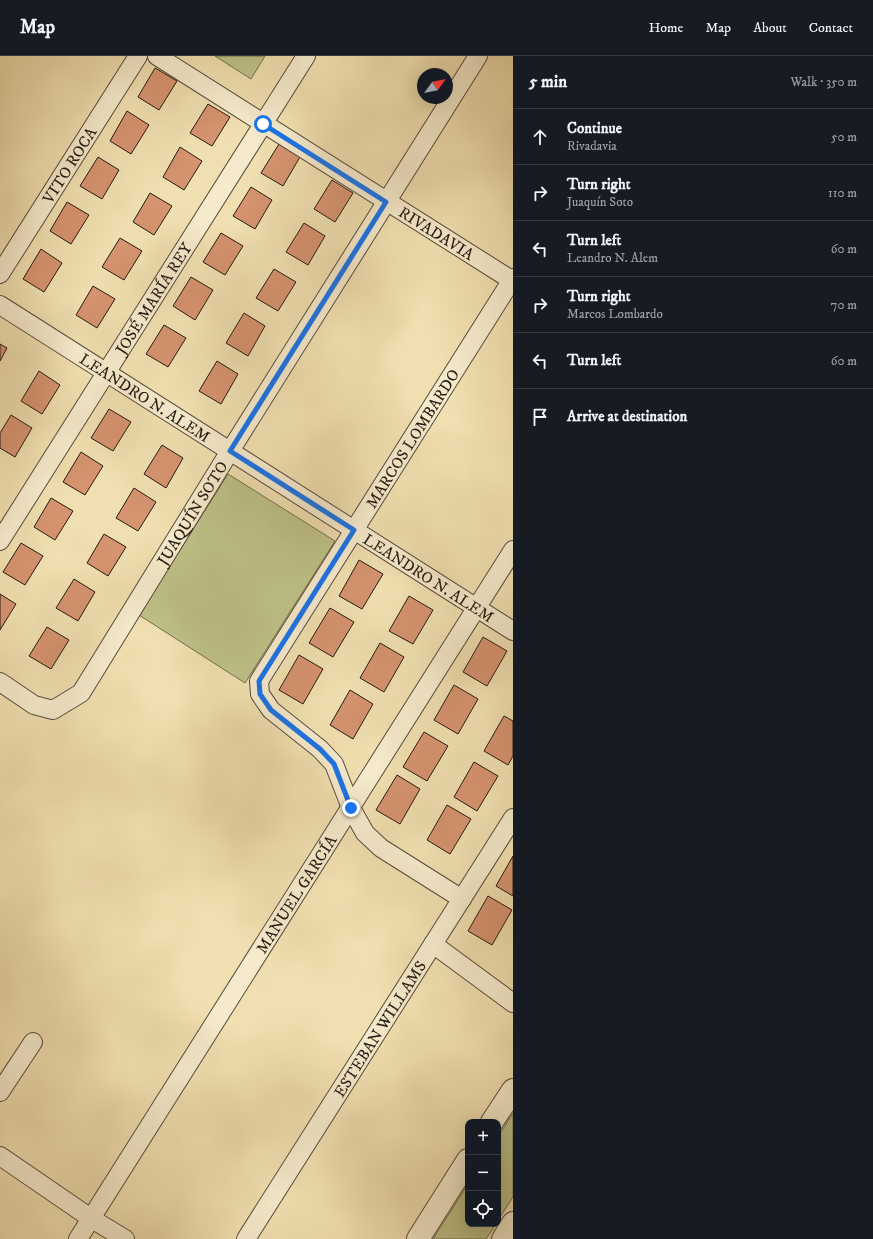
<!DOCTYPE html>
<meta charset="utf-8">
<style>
:root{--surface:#171b24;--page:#20242c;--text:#f1f3f6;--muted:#9ea1a6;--line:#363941}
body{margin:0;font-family:"IM FELL DW Pica",serif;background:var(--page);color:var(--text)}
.controls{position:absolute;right:12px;bottom:12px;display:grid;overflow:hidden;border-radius:8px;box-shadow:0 4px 16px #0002}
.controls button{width:36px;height:36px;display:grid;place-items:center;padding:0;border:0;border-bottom:1px solid var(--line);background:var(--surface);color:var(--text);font:20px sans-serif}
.compass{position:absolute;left:417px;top:12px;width:36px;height:36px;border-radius:50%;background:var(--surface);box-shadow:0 4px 16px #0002;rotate:57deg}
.stop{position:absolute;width:12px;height:12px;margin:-9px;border:3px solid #1a73e8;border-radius:50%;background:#fff}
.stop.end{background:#1a73e8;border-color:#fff;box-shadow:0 1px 4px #0008}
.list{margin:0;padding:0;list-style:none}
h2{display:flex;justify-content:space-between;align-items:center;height:52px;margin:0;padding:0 16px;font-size:17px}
h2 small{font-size:13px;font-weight:400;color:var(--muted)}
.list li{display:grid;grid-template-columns:26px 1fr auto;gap:12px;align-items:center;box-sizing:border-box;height:56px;padding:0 16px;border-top:1px solid var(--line)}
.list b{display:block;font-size:15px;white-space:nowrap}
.list p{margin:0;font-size:13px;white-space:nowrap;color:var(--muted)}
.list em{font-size:13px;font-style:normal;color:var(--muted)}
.icon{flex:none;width:22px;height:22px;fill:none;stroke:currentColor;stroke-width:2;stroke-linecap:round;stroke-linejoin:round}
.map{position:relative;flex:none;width:513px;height:1183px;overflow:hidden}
header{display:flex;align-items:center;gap:24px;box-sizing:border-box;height:56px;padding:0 20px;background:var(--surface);border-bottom:1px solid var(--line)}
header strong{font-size:19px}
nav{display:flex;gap:22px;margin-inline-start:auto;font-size:14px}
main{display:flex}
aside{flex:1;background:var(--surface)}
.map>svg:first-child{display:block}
.green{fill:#bec188;stroke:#726e4d}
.building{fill:#d5936f;stroke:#261a12}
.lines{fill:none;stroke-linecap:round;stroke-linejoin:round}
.minor-casing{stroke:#584b3a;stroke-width:20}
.tertiary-casing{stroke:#584b3a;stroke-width:24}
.minor{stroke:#f5eacc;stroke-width:18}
.tertiary{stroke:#f5eacc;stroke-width:22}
.route{stroke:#1a73e8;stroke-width:5}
.labels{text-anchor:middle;stroke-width:3.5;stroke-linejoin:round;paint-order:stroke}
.street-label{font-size:16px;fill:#261a12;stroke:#f5eacc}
</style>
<header>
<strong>Map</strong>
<nav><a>Home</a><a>Map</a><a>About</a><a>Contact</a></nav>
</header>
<main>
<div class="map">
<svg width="513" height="1183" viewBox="0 0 513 1183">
<rect width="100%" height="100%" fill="#f0dfb0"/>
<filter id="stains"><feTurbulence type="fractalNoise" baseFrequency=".005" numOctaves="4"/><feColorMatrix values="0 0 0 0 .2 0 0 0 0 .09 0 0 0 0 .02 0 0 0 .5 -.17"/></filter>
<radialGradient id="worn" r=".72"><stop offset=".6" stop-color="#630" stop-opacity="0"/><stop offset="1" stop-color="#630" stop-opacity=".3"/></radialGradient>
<g class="green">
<polygon points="215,0 265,0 251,23"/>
<polygon points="228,418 335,485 245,627 139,559"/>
<polygon points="513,1057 513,1141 498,1164 498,1081"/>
<polygon points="468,1128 468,1168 496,1168 486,1183 433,1183"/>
</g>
<g class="building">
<polygon points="155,12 177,25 159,54 138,41"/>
<polygon points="208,48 230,61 212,90 190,77"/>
<polygon points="127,55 149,69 131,98 110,85"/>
<polygon points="279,88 300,101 283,130 261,117"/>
<polygon points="180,91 202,105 184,134 163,121"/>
<polygon points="98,101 119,114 102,143 80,130"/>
<polygon points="332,124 353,137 335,166 314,153"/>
<polygon points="251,131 272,144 255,173 233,160"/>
<polygon points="150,137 172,150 154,179 133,166"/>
<polygon points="67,146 89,159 71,188 50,175"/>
<polygon points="304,167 325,180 308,209 286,196"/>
<polygon points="221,177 243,190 225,219 203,206"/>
<polygon points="120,182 142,195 124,224 102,211"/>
<polygon points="41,193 62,207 44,236 23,223"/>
<polygon points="274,213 296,226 278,255 256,242"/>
<polygon points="191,221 213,234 195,264 173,250"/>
<polygon points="93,230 115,243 97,272 76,259"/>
<polygon points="244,257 265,270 248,300 226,287"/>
<polygon points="164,269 186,282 168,311 146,298"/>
<polygon points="0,288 7,292 0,305"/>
<polygon points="217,305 238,318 221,348 199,335"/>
<polygon points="39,315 60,329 42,358 21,345"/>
<polygon points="109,353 131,366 113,395 91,382"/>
<polygon points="11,359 32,372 15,401 0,392 0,377"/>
<polygon points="162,389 183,402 166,432 144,418"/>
<polygon points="81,396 103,410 85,439 63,426"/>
<polygon points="134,432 156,446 138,475 116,462"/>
<polygon points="51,442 73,455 55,484 34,471"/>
<polygon points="104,478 126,491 108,520 87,507"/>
<polygon points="21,487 43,500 25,529 3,516"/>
<polygon points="359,504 383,518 362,553 339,540"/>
<polygon points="74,523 95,536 78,565 56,552"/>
<polygon points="0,538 16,548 0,574"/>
<polygon points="409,540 433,554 413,588 389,575"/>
<polygon points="330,552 354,566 333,601 309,587"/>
<polygon points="47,571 69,584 51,613 29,600"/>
<polygon points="483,581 507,595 487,630 463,616"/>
<polygon points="380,587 404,601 384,636 360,622"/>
<polygon points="299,599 323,613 303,648 279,634"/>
<polygon points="454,629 478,643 458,678 434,664"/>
<polygon points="350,634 373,648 353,683 330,669"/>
<polygon points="504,660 513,665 513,700 508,709 484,695"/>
<polygon points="424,676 448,690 427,725 403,711"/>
<polygon points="474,706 498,720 477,755 454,741"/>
<polygon points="397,719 420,733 400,768 376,754"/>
<polygon points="447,749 471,763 450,798 427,784"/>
<polygon points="513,800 513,840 496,830"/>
<polygon points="488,840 512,854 492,889 468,875"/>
</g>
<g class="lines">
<g class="minor-casing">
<g id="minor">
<path id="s1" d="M 157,0 L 513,225"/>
<path id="s2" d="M 0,218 L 138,0"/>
<path id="s3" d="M 0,249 L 513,575"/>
<path id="s4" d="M 0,485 L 306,0"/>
<path id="s5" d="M 0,626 L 34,649 L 53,654 L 81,637 L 230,395 L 478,0"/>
<path id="s6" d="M 462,843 L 381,792 L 365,777 L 351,752 L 334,708 L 320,693 L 271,654 L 260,638 L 259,625 L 513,222"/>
<polyline points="433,888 513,947"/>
<polyline points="0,1036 33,986"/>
<polyline points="0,1100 92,1163 125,1183"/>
<path id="s7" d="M 78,1183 L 513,494"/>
<path id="s8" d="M 246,1183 L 513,762"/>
</g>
</g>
<g class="tertiary-casing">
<g id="tertiary">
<polyline points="492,1066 513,1034"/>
<polyline points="418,1183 468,1104"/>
<polyline points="503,1183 513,1167"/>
</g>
</g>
<use href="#minor" class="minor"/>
<use href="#tertiary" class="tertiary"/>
</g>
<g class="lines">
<polyline class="route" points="263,68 386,146 230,395 354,474 259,625 260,638 271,654 320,693 334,708 351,752"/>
</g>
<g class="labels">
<g class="street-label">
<text dy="6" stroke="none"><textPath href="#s2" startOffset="129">VITO ROCA</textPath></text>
<text dy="6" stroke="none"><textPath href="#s1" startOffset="331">RIVADAVIA</textPath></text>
<text dy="6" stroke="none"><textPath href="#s4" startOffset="287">JOSÉ MARÍA REY</textPath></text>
<text dy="6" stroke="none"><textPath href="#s3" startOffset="172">LEANDRO N. ALEM</textPath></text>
<text dy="6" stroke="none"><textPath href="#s6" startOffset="596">MARCOS LOMBARDO</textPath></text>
<text dy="6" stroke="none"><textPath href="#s5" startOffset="305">JUAQUÍN SOTO</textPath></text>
<text dy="6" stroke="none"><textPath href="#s3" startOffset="508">LEANDRO N. ALEM</textPath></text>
<text dy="6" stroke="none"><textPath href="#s7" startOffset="408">MANUEL GARCÍA</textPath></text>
<text dy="6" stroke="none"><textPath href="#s8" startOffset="249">ESTEBAN WILLAMS</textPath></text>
</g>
</g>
<rect width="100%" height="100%" filter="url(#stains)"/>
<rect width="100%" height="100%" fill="url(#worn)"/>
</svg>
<div class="controls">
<button>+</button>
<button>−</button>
<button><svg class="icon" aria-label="locate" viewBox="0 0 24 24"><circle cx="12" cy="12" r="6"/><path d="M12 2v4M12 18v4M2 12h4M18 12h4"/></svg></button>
</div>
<svg class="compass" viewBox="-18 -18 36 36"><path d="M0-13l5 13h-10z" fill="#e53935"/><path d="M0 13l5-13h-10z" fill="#9ea1a6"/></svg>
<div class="stop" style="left:263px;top:68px"></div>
<div class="stop end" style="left:351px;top:752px"></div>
</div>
<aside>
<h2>5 min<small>Walk · 350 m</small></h2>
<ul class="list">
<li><svg class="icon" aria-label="ahead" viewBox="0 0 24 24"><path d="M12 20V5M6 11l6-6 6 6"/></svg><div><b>Continue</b><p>Rivadavia</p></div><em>50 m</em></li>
<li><svg class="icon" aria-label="right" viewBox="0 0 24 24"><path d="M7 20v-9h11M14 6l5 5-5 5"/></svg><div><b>Turn right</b><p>Juaquín Soto</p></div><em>110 m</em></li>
<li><svg class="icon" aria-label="left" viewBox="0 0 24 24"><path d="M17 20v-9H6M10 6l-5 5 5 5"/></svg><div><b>Turn left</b><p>Leandro N. Alem</p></div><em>60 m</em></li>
<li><svg class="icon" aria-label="right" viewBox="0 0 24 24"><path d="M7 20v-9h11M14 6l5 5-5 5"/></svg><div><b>Turn right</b><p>Marcos Lombardo</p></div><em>70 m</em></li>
<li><svg class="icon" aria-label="left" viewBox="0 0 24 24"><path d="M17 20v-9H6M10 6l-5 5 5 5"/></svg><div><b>Turn left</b></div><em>60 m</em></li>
<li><svg class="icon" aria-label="arrive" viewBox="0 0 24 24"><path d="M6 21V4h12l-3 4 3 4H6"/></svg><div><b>Arrive at destination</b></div></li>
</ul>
</aside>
</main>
